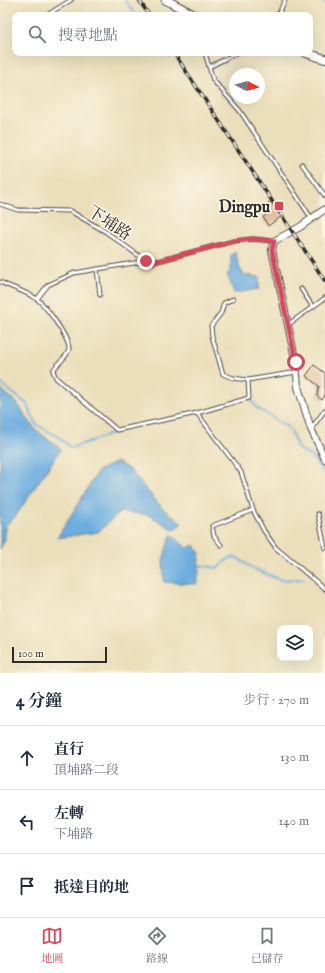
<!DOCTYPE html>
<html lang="zh-TW">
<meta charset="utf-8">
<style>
:root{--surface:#fff;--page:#f6f6f7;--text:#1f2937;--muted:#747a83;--line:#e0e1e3;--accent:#d1495b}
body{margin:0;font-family:"IM FELL English","Noto Serif TC",serif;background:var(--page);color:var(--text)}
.controls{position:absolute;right:12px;bottom:12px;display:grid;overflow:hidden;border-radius:8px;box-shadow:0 4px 16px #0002}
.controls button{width:36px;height:36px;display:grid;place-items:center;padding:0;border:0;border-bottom:1px solid var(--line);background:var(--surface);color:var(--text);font:20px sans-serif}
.compass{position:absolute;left:229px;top:68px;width:36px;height:36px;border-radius:50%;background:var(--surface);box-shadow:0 4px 16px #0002;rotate:96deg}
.scale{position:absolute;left:12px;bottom:10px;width:95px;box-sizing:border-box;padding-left:4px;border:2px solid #2b2b2b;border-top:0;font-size:11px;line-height:14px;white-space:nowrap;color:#2b2b2b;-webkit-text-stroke:3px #fcf5e5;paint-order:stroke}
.stop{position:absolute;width:12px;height:12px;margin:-9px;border:3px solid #d1495b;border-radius:50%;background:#fff}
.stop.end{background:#d1495b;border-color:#fff;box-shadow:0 1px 4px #0008}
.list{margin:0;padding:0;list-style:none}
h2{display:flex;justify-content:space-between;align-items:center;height:52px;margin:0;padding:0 16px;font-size:17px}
h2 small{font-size:13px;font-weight:400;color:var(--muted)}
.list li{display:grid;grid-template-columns:26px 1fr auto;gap:12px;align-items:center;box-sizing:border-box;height:64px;padding:0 16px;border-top:1px solid var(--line)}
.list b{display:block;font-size:15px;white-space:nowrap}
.list p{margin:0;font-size:13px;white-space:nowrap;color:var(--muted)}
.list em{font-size:13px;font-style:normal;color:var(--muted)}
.icon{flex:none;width:22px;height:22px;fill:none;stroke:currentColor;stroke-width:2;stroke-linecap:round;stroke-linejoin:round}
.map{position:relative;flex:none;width:325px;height:673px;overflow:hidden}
.search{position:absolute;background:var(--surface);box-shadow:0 4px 16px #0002;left:12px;right:12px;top:12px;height:44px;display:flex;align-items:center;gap:10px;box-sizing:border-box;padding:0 14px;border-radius:8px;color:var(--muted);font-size:15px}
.sheet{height:244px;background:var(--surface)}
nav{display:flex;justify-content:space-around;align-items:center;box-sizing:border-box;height:56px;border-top:1px solid var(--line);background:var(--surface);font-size:11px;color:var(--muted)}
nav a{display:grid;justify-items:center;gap:2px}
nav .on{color:var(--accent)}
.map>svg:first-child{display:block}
.water{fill:#6caddf;stroke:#4c6c85}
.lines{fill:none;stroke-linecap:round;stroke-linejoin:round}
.stream{stroke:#6caddf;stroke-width:2}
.building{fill:#deb48d}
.lane-casing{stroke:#484641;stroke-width:5}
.street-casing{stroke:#484641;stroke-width:8}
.secondary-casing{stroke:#484641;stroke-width:10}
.lane{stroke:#fff;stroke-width:3}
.street{stroke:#fff;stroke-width:6}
.secondary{stroke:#fff;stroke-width:8}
.rail-casing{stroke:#2b2b2b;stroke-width:3.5}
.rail{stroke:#fcf5e5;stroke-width:2;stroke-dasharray:6;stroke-linecap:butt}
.route{stroke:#d1495b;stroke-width:5}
.poi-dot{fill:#d1495b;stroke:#fcf5e5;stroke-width:1.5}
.labels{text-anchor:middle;stroke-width:3.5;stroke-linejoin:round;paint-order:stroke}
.poi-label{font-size:16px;font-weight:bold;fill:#2b2b2b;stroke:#fcf5e5;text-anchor:end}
.street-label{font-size:16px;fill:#2b2b2b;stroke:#fcf5e5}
</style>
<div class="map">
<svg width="325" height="673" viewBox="0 0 325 673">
<rect width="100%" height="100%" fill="#fcf5e5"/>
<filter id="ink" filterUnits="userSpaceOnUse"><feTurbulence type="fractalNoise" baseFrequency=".025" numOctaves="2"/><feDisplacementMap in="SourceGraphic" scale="8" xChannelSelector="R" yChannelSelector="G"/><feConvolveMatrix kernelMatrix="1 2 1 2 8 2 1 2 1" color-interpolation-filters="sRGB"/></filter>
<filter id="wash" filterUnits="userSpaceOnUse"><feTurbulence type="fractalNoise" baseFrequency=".012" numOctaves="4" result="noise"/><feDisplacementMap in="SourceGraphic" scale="16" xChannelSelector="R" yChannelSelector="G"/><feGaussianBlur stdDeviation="0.9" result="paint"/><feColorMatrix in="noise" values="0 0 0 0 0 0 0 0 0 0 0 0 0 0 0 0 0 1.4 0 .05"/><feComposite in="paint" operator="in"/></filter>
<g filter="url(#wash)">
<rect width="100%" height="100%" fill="#ebdfbb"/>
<g class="water">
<polygon points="235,252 240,269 244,275 259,277 259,289 234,293 227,274 231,272 231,255"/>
<polygon points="0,388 17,403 35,429 61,449 15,517 5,526 5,539 0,549"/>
<polygon points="117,462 130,470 162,508 182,523 174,530 149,515 120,512 98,532 57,538 99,470"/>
<polygon points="171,534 187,548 194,545 200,553 195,584 164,582 163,560"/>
</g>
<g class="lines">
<g class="stream">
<polyline points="125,0 136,15"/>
<polyline points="321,0 325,2"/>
<polyline points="178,15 178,13"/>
<polyline points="0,383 27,404 36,424 60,438 71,448 114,433"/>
<polyline points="251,400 257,408 290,429 298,449 312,457 323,472"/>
<polyline points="195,584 197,583 200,565 218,568 228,559 236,557 252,568 281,580 304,579"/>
</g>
</g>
<g id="blocks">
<g class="building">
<polygon points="271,201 282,216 268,226 263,217 267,214 263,207"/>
<polygon points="314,365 325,373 325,395 322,400 317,396 319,386 306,376"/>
</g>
</g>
</g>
<g filter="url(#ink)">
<use href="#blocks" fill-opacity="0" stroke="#484641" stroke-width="1"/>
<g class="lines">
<g class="lane-casing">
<g id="lane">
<polyline points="47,15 71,0"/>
<polyline points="278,15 285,0"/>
<polyline points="205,53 213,80 240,111 312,219"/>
<polyline points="209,67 237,53"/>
<polyline points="302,164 325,196"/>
<polyline points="0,204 18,210 70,211 106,232 146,261 154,262 234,241 253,239 274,241"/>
<polyline points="97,269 100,295"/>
<path d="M 0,282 C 12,288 27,292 37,299 C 46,306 69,338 69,349 C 68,357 56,364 53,371 L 56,378 L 117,430 L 197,413 L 242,400 L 249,398 L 248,380 L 297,372"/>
<polyline points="301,289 313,307"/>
<polyline points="37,299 48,285 74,273 146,261"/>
<polyline points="233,299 224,303 221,313 211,326 212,336 223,374 233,378 248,380"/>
<polyline points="289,324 325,298"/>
<polyline points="197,413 241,472 253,510 264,531 276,548 325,589"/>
<polyline points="311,429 325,410"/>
<polyline points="318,514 325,548"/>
<polyline points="221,545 214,536 212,526 253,510"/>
</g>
</g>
<g class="street-casing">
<polyline id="street" points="325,209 300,227 274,241 272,250 296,363 298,387 311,429 325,459"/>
</g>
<g class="secondary-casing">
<g id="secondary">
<polyline points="166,0 194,15"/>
<polyline points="306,53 325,59"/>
</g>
</g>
<use href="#lane" class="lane"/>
<use href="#street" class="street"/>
<use href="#secondary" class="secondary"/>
<g class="rail-casing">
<g id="rail">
<polyline points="139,0 149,15"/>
<polyline points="174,53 325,281"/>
</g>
</g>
<use href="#rail" class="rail"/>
</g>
</g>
<g class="lines" filter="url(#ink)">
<polyline class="route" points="146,261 154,262 234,241 253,239 274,241 272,250 296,362"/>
</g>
<rect class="poi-dot" x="274" y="201" width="10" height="10" rx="2"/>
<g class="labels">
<g class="poi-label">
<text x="270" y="212">Dingpu</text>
</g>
<g class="street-label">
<text transform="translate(110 222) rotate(33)" y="6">下埔路</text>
</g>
</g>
</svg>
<div class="controls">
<button><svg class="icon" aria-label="layers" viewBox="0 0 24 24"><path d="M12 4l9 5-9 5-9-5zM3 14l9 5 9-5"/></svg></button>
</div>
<svg class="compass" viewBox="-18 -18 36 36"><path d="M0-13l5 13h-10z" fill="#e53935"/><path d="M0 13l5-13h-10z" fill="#747a83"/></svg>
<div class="scale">100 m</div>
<div class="stop" style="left:296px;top:362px"></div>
<div class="stop end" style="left:146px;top:261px"></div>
<div class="search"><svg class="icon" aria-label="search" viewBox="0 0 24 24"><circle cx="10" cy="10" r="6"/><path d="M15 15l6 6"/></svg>搜尋地點</div>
</div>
<section class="sheet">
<h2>4 分鐘<small>步行 · 270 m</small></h2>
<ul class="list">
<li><svg class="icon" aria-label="ahead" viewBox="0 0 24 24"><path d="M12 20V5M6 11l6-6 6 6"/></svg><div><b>直行</b><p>頂埔路二段</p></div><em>130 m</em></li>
<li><svg class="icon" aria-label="left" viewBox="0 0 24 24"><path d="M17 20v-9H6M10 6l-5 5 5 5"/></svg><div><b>左轉</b><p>下埔路</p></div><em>140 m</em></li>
<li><svg class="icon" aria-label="arrive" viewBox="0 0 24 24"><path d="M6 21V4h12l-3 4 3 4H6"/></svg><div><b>抵達目的地</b></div></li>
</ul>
</section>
<nav>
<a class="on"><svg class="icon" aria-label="map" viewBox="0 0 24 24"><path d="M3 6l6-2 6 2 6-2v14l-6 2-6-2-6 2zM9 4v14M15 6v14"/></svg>地圖</a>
<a><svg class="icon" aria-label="directions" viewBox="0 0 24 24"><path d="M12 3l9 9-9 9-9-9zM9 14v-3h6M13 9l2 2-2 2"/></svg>路線</a>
<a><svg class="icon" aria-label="saved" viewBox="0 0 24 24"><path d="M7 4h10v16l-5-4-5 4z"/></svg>已儲存</a>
</nav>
